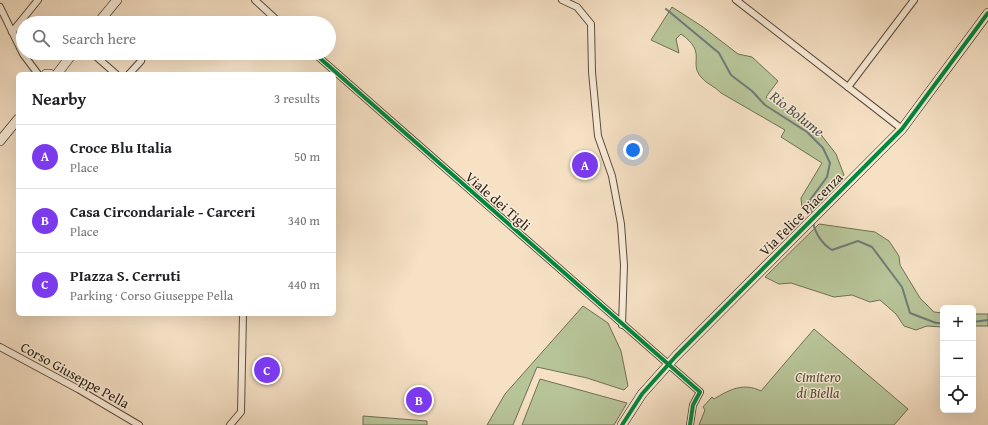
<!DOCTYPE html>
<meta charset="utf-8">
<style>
:root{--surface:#fff;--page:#f6f6f6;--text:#202124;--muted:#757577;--line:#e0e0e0;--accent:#7c3aed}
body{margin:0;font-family:"Gentium Book Plus",serif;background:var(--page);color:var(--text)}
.controls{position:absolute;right:12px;bottom:12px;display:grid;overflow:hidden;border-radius:6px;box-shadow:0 4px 16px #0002}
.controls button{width:36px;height:36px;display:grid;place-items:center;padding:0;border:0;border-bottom:1px solid var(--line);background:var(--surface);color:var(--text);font:20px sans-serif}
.you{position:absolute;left:633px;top:150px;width:14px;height:14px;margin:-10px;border:3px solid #fff;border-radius:50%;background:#1a73e8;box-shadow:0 0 0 6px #1a73e833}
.badge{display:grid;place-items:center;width:26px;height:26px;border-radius:50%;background:var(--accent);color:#fff;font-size:13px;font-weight:700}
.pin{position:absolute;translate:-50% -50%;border:2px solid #fff;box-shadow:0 1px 4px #0006}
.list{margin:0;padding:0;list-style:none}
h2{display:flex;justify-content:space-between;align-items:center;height:52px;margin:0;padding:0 16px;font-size:17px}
h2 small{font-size:13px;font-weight:400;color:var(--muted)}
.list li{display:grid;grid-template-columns:26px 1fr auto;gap:12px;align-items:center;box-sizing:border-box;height:64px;padding:0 16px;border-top:1px solid var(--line)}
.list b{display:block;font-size:15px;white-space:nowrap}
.list p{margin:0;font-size:13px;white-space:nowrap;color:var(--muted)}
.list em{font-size:13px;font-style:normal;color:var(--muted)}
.icon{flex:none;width:22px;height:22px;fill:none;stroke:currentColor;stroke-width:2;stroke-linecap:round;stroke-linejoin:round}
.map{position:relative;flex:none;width:988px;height:425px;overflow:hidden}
.search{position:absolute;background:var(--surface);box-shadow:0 4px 16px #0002;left:16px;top:16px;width:320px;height:44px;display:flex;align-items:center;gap:10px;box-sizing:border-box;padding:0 14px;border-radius:22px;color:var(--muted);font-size:15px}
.panel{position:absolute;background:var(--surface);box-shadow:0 4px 16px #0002;left:16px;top:72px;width:320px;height:244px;border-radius:6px}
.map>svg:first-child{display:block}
.green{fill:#b7c498;stroke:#707054}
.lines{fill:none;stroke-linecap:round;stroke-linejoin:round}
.stream{stroke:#707b78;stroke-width:2}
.street-casing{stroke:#5c4c3d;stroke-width:8}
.secondary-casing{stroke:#281b10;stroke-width:10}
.street{stroke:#f9ecd9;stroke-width:6}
.secondary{stroke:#f9ecd9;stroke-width:9}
.cycleway-casing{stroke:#f9ecd9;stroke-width:6}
.cycleway{stroke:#00873e;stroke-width:4}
.labels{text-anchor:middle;stroke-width:3;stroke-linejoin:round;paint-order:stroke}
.street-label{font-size:14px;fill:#281b10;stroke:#f9ecd9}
.park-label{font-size:14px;font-style:italic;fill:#534e39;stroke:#f9ecd9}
.water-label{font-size:15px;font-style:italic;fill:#52534d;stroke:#f9ecd9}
</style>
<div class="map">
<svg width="988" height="425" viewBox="0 0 988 425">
<rect width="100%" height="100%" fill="#f6e1c5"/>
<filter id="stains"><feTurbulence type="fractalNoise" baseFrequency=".005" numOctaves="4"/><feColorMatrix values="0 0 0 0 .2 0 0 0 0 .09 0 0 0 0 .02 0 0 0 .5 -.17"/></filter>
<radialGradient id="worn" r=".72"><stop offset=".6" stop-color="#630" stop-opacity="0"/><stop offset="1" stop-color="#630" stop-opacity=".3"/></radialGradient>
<g class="green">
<path d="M 672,7 L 703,27 L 738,54 L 752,57 L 778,81 L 766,97 L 815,127 L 836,154 L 844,175 L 818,202 L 802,209 L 801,198 L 822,163 L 781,137 L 785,130 L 721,93 C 715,86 706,84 701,77 C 688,62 708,53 681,34 L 676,39 L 679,53 L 651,40 Z"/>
<polygon points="819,224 875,232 889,241 899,256 900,265 920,298 934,312 943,313 943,327 927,326 916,330 904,326 896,314 880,300 870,302 852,295 834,297 791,283 779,284 765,277"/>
<polygon points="583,306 608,323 621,351 628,386 624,390 587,378 537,367 513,425 487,425 505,394"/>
<rect x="973" y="314" width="15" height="12"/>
<path d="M 814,329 L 908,409 L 894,425 L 699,425 L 705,410 L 703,407 L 712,397 L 714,399 C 729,390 743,382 761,391 Z"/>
<polygon points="540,379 627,403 614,425 522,425"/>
<polygon points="363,416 427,421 427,425 363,425"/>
</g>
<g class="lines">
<g class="stream">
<polyline points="666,9 719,53 731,75 752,91 765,105 807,132 823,148 830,163 827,177 810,200 812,215"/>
<path d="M 813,222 C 815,233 822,244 832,250 L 858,241 L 872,247 L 902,287 L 910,313 L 936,323 L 943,323"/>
<polyline points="973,322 988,320"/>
</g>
<g class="street-casing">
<g id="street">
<polyline points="255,0 280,23"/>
<polyline points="562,0 577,7 591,24 592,72 598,136 612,176 621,224 624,265 622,325"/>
<polyline points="736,0 902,129"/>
<polyline points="0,7 23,54 38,74"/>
<polyline points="12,32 38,0"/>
<polyline points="92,53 116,74"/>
<polyline points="314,53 700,392 693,405 690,425"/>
<polyline points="129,74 141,61"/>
<polyline points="848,87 914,0"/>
<polyline points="0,347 78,389 139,425"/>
<polyline points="230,425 241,412 243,314"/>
</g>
</g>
<g class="secondary-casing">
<g id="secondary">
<polyline points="98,23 117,0"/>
<polyline points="46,74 50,74"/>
<polyline points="57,74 73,53"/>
<polyline points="0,141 18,119"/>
<polyline points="622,425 642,394 676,356 902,129 988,13"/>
</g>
</g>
<use href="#street" class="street"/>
<use href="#secondary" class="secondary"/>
<g class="cycleway-casing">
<g id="cycleway">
<polyline points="314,53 700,392 693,405 690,425"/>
<polyline points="622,425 642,394 676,356 902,129 988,13"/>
</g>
</g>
<use href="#cycleway" class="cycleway"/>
</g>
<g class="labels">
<g class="street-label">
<text transform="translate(498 201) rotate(41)" y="5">Viale dei Tigli</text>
<text transform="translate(801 214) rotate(-45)" y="5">Via Felice Piacenza</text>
<text transform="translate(75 375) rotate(29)" y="5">Corso Giuseppe Pella</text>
</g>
<g class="park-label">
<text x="818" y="382">Cimitero<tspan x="818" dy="16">di Biella</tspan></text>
</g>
<g class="water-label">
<text transform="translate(797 114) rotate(38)" y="5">Rio Bolume</text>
</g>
</g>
<rect width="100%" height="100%" filter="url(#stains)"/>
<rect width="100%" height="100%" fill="url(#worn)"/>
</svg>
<div class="controls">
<button>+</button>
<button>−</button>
<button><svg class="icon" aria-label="locate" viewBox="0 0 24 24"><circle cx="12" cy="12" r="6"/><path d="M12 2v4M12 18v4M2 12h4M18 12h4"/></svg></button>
</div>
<div class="you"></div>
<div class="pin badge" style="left:585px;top:165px">A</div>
<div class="pin badge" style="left:419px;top:400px">B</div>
<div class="pin badge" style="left:267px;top:370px">C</div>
<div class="search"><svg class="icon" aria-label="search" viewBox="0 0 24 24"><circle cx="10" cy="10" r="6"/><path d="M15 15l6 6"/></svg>Search here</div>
<section class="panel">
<h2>Nearby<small>3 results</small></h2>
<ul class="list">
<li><span class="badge">A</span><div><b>Croce Blu Italia</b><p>Place</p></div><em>50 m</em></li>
<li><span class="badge">B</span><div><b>Casa Circondariale - Carceri</b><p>Place</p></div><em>340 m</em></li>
<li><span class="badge">C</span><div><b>PIazza S. Cerruti</b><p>Parking · Corso Giuseppe Pella</p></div><em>440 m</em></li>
</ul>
</section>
</div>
